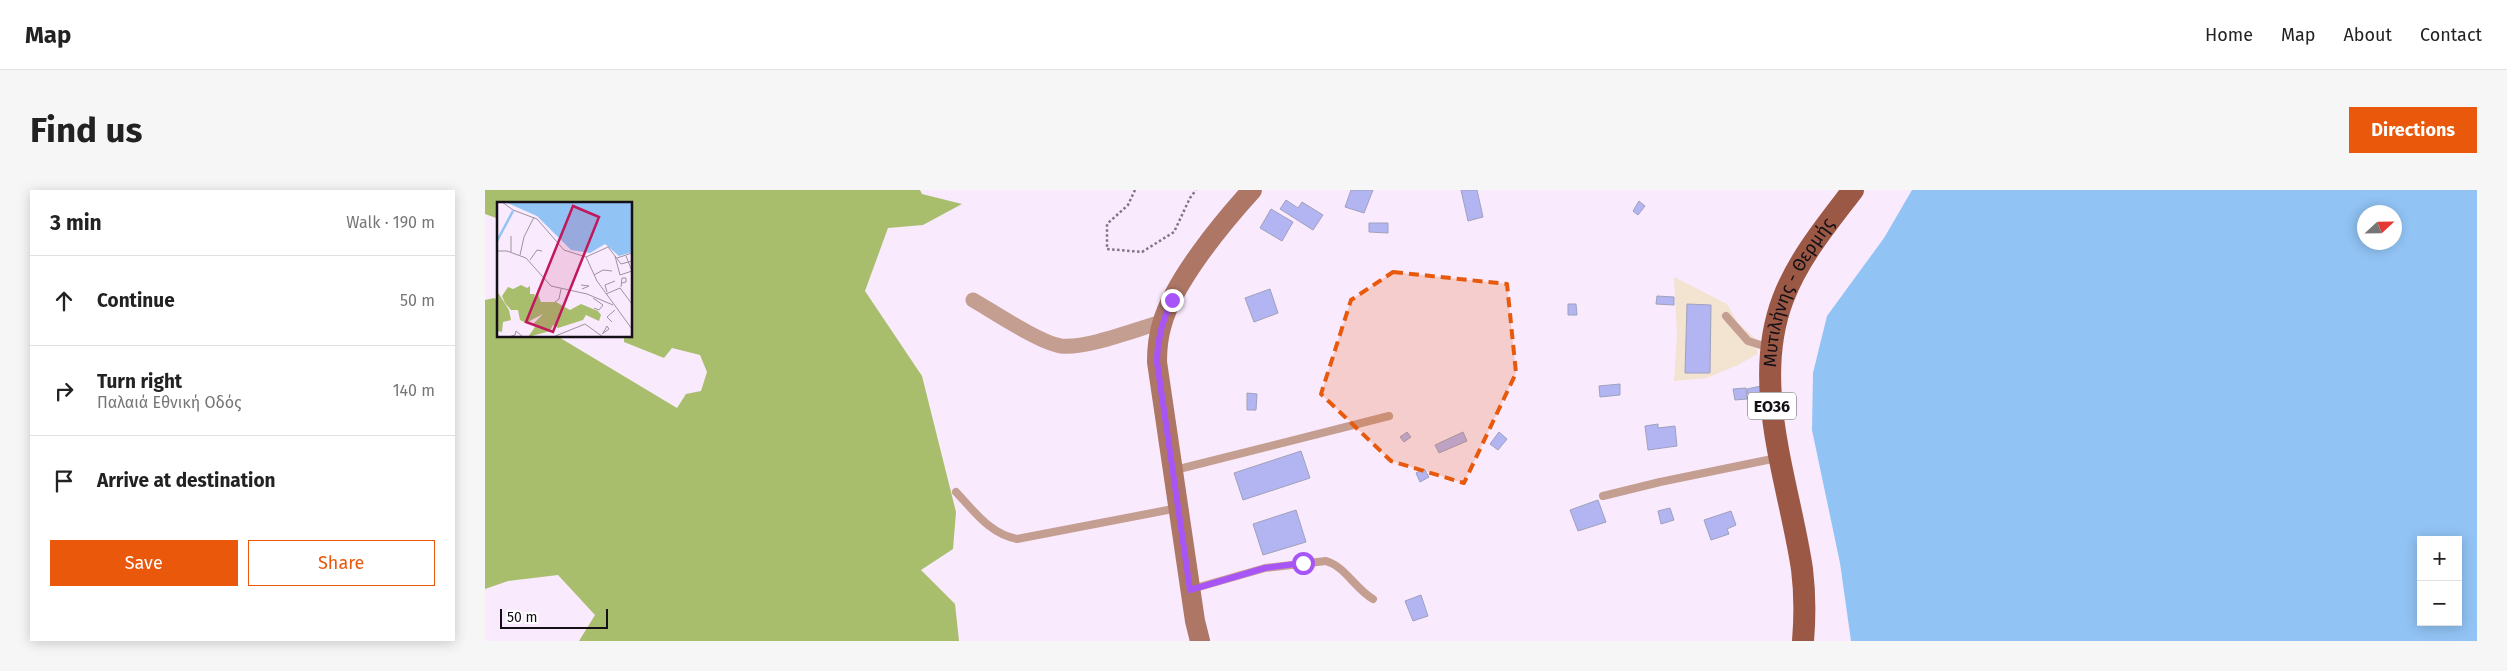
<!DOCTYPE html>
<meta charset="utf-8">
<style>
:root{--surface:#fff;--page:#f6f6f6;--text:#222;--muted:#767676;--line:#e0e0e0;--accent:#ea580c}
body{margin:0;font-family:"Fira Sans",sans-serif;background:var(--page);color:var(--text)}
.controls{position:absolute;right:15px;bottom:15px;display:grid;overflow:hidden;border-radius:0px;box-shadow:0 2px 12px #0003}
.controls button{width:45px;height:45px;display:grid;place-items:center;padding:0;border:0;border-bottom:1px solid var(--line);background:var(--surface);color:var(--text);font:25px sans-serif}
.compass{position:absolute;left:1872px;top:15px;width:45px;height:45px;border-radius:50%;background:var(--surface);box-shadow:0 2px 12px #0003;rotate:68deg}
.scale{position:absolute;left:15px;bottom:12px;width:108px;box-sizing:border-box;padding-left:5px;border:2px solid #150f17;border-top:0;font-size:14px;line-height:18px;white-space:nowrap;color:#150f17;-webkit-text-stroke:4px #fff;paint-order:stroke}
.stop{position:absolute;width:15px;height:15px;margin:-11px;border:4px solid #a855f7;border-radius:50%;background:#fff}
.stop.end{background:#a855f7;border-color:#fff;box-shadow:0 1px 5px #0008}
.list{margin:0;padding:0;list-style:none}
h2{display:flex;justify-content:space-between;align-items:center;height:65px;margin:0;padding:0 20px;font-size:21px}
h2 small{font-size:16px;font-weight:400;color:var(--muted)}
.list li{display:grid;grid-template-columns:32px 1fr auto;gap:15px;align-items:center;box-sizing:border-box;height:90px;padding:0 20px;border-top:1px solid var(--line)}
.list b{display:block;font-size:19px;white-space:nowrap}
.list p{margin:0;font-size:16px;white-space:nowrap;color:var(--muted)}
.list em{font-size:16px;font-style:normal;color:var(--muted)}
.actions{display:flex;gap:10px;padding:15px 20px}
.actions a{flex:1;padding:11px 0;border:1px solid var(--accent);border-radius:0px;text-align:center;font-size:18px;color:var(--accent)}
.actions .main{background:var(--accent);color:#fff}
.icon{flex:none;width:28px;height:28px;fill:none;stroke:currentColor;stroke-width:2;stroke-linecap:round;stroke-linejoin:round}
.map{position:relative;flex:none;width:1992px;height:451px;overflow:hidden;border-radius:0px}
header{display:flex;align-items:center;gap:30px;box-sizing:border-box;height:70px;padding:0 25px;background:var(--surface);border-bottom:1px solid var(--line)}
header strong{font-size:24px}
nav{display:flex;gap:28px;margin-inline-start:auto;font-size:18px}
.intro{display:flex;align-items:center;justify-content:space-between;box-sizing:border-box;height:120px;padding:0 30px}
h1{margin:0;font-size:35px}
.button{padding:12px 22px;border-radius:0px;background:var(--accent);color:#fff;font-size:18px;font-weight:700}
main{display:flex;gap:30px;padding:0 30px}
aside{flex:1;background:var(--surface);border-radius:0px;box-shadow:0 2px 12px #0003}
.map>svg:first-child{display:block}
.commercial{fill:#f3e3d1}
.forest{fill:#a9be6d}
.water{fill:#91c3f4;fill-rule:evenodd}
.building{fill:#b3b5f3;stroke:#9fa1bb}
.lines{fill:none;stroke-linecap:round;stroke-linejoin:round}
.path{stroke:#807683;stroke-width:2.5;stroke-dasharray:2.5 2.5;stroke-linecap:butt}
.lane{stroke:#c59e92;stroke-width:8}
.street{stroke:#c59e92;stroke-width:15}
.secondary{stroke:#ad7665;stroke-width:20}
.primary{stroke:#9b5945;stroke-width:22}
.route{stroke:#a855f7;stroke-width:6}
.marked{fill:#e8590c;fill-opacity:0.2;stroke:#e8590c;stroke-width:4;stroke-dasharray:10 6;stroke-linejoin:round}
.labels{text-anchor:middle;stroke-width:4;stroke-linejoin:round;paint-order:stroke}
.shield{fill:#fff;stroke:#5b575d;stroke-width:1}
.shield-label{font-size:16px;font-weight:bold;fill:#150f17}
.street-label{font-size:18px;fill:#150f17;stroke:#fff}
.inset-river{fill:none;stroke:#91c3f4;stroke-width:2.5}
.inset-road{fill:none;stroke:#9e92a1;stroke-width:1}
.view{fill:#c2185b;fill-opacity:0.15;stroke:#c2185b;stroke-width:2.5}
.inset-edge{fill:none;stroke:#150f17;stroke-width:2.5}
</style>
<header>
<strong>Map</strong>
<nav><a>Home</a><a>Map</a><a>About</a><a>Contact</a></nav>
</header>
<div class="intro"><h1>Find us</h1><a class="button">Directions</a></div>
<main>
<aside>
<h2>3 min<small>Walk · 190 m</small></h2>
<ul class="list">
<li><svg class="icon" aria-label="ahead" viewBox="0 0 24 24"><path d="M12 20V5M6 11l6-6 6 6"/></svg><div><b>Continue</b></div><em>50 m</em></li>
<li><svg class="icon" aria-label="right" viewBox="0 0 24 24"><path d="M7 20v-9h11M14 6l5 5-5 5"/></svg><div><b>Turn right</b><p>Παλαιά Εθνική Οδός</p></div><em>140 m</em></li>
<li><svg class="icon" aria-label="arrive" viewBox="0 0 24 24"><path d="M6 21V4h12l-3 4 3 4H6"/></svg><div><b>Arrive at destination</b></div></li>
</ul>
<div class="actions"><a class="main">Save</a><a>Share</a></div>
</aside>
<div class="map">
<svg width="1992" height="451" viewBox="0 0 1992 451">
<rect width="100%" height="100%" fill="#f9eafd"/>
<polygon class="commercial" points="1189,87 1242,114 1253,133 1272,150 1272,164 1253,175 1222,188 1189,191 1192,146"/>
<polygon class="forest" points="0,0 435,0 437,4 477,14 438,35 403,38 380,101 437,186 471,322 468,359 436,380 470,414 474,451 94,451 110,425 73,385 23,391 0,399 0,110 9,108 14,111 14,146 72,146 192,218 201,204 216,201 222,182 215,165 187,158 179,168 139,152 139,146 146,146 146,14 14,14 14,29 0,24"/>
<path class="water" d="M 1427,0 L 1992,0 L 1992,451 L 1366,451 L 1355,373 L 1327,240 L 1328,183 L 1342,126 L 1399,48 ZM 1880,22 L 1910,22 L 1910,52 L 1880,52 ZM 1936,350 L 1973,350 L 1973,432 L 1936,432 Z"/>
<g class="building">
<polygon points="866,0 888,0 879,23 860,17"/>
<polygon points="976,0 992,0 998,27 983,31"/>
<polygon points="801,10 813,18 817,12 838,25 828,40 795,19"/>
<polygon points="1154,11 1160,16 1153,25 1148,21"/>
<polygon points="786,19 808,32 797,51 775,38"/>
<polygon points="884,33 903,33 903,43 884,42"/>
<polygon points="785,99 793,123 769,132 760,108"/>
<polygon points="1172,106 1189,107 1189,115 1171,114"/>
<polygon points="1083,114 1091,114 1092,125 1083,125"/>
<polygon points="1202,114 1226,115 1225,183 1200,183"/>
<polygon points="1135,194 1135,205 1115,207 1114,196"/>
<polygon points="1276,196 1278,207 1264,210 1262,199"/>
<polygon points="1261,198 1262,209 1250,210 1248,199"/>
<polygon points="762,203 772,204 771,220 762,220"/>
<polygon points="1173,234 1173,238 1190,236 1192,256 1163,260 1160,236"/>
<polygon points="922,242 926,247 919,252 915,247"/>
<polygon points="978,242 982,251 954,263 950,255"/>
<polygon points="1014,242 1022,249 1013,260 1005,254"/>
<polygon points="816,261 825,288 758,310 749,283"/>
<polygon points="939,279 944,287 935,292 931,283"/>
<polygon points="1113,310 1121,332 1093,341 1085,320"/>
<polygon points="1185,318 1189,330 1176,334 1173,321"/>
<polygon points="811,320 821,352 778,365 768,334"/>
<polygon points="1246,321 1251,335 1242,339 1244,344 1226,350 1219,330"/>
<polygon points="936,405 943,426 928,431 920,411"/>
</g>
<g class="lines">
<polyline class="path" points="650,0 643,15 622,34 622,59 657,62 689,42 705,8 711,0"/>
<g class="lane">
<polyline points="1241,126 1263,151 1285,158"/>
<polyline points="690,280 904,226"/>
<path d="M 471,302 C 490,322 505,344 532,349 L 693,318"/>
<polyline points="1118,306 1175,292 1292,268"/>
<path d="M 707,399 L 780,378 L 841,371 C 861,377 870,399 888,409"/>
</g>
<path class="street" d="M 488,110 C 509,122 555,153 576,156 C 601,159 652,139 677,132"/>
<path class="secondary" d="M 715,451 L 710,431 L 672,172 C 672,159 673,147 677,134 C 689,91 737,33 767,0"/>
<path class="primary" id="s1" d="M 1318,451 C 1320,427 1320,403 1317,379 C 1304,292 1265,195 1298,109 C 1313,69 1342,34 1368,0"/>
</g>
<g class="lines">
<path class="route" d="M 687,110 C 677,131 672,149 672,172 L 705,400 L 780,378 L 818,373"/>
</g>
<path class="marked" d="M 908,82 L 1022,94 L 1031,183 L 979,293 L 906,271 L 836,204 L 866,110 Z"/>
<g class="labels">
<rect class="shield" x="1263" y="202.5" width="48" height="27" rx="4"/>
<g class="shield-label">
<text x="1287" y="222">ΕΟ36</text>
</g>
<g class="street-label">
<text dy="6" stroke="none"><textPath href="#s1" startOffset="358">Μυτιλήνης - Θερμής</textPath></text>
</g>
</g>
<g transform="translate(12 12)">
<rect width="135" height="135" fill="#f9eafd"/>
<path d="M 24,83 L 30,86 L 33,84 L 33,92 L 38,92 L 37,95 L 41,92 L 44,100 L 59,100 L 73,108 L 84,102 L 101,109 L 104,113 L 102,119 L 89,113 L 86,118 L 61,126 L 56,123 L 53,129 L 31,135 L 38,125 L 36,122 L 46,112 L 29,121 L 23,118 L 21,108 L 14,108 L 8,101 L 5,94 L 11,85 L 16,87 ZM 0,89 L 12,108 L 14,118 L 6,120 L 5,130 L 0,129 Z" fill="#a9be6d"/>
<path d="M 8,0 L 135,0 L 135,50 L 122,54 L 108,42 L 93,51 L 74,48 L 40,14 Z" fill="#91c3f4"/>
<path class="inset-river" d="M 0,39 L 16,9"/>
<path class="inset-road" d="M 5,0 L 16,8 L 40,17 L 67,48 L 89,55 L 100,79 L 135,127M 0,49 L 10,49 L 29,56 L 54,84 L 90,92 L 116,103M 14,50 L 14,34M 23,53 L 27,35 L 37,15M 118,54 L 124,62 L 135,59M 89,55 L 111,45 L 118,54 L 123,73 L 135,69 L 129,54M 120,56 L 135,51M 33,58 L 40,48 L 45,49M 97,73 L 106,68 L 115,69M 84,83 L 92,84 L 85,87M 124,85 L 125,76 L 129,76 L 129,80 L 125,81M 110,90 L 108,83 L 118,79M 109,92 L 123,86 L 135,102M 96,96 L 106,103 L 102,108 L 97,106M 58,100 L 62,97 L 64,87M 115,120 L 110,115 L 118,108M 105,132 L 112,127 L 110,124 L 106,131M 12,135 L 18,133 L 19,129 L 26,135M 56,135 L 88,122 L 106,135"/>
<path class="view" d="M 76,4 L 102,15 L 56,130 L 29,120 Z"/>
<rect width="135" height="135" class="inset-edge"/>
</g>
</svg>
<div class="controls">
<button>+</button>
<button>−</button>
</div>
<svg class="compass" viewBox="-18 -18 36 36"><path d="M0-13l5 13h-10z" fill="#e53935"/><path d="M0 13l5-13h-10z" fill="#767676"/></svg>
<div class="scale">50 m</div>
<div class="stop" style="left:818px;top:373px"></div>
<div class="stop end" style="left:687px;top:110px"></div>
</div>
</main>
